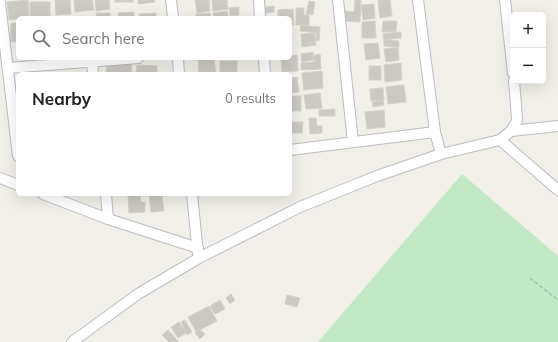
<!DOCTYPE html>
<meta charset="utf-8">
<style>
:root{--surface:#fff;--page:#f2f2f2;--text:#222;--muted:#767676;--line:#e0e0e0}
body{margin:0;font-family:Mulish,sans-serif;background:var(--page);color:var(--text)}
.controls{position:absolute;right:12px;top:12px;display:grid;overflow:hidden;border-radius:6px;box-shadow:0 4px 16px #0002}
.controls button{width:36px;height:36px;display:grid;place-items:center;padding:0;border:0;border-bottom:1px solid var(--line);background:var(--surface);color:var(--text);font:20px sans-serif}
.list{margin:0;padding:0;list-style:none}
h2{display:flex;justify-content:space-between;align-items:center;height:52px;margin:0;padding:0 16px;font-size:17px}
h2 small{font-size:13px;font-weight:400;color:var(--muted)}
.icon{flex:none;width:22px;height:22px;fill:none;stroke:currentColor;stroke-width:2;stroke-linecap:round;stroke-linejoin:round}
.map{position:relative;flex:none;width:558px;height:342px;overflow:hidden}
.search{position:absolute;background:var(--surface);box-shadow:0 4px 16px #0002;left:16px;top:16px;width:276px;height:44px;display:flex;align-items:center;gap:10px;box-sizing:border-box;padding:0 14px;border-radius:6px;color:var(--muted);font-size:15px}
.panel{position:absolute;background:var(--surface);box-shadow:0 4px 16px #0002;left:16px;top:72px;width:276px;height:124px;border-radius:6px}
.map>svg:first-child{display:block}
.green{fill:#c3e8c6}
.building{fill:#ccc9c4;stroke:#d6d2c5}
.lines{fill:none;stroke-linecap:round;stroke-linejoin:round}
.minor-casing{stroke:#bbbdc2;stroke-width:12}
.path{stroke:#9ac7ab;stroke-width:1.5;stroke-dasharray:4 2;stroke-linecap:butt}
.minor{stroke:#fff;stroke-width:10}
</style>
<div class="map">
<svg width="558" height="342" viewBox="0 0 558 342">
<rect width="100%" height="100%" fill="#f1efe7"/>
<polygon class="green" points="462,174 558,256 558,342 318,342"/>
<g class="building">
<polygon points="28,0 29,18 18,18 18,19 9,20 7,2"/>
<polygon points="55,0 70,0 71,14 56,15"/>
<polygon points="74,0 92,0 94,10 75,12"/>
<polygon points="95,0 109,0 110,9 96,11"/>
<rect x="115" y="0" width="18" height="2"/>
<polygon points="138,0 154,0 155,2 138,4"/>
<polygon points="195,0 209,0 210,11 197,13"/>
<polygon points="212,0 227,0 228,9 213,11"/>
<polygon points="355,0 361,0 360,22 345,21 345,11 354,12"/>
<polygon points="378,0 390,0 392,16 380,18"/>
<polygon points="309,1 315,2 313,15 306,14"/>
<rect x="30" y="2" width="20" height="14"/>
<polygon points="374,4 375,18 363,20 361,5"/>
<polygon points="274,6 274,12 265,13 265,7"/>
<polygon points="239,7 239,15 230,16 229,8"/>
<polygon points="296,8 304,8 304,15 309,15 309,25 296,25"/>
<polygon points="293,9 294,25 290,25 290,18 278,18 278,10"/>
<polygon points="227,11 228,18 214,18 213,13"/>
<polygon points="134,12 134,18 119,18 118,13"/>
<polygon points="96,13 110,13 110,18 97,18"/>
<polygon points="156,13 156,18 140,18 139,14"/>
<polygon points="210,13 211,18 196,18 196,14"/>
<polygon points="375,21 376,38 362,38 362,22"/>
<polygon points="383,21 397,21 396,32 382,32"/>
<polygon points="11,23 18,23 18,42 10,42"/>
<polygon points="301,25 320,27 319,41 316,40 317,33 300,31"/>
<polygon points="401,32 401,38 384,40 383,34"/>
<polygon points="315,33 316,45 302,47 301,34"/>
<polygon points="384,40 399,41 399,47 384,46"/>
<polygon points="378,43 380,58 366,60 364,44"/>
<polygon points="398,47 399,60 386,62 384,49"/>
<polygon points="313,52 314,60 302,62 301,54"/>
<polygon points="320,54 321,69 301,70 301,63 314,62 314,55"/>
<polygon points="297,55 298,71 282,72 281,58 290,58 290,56"/>
<polygon points="214,58 216,74 199,74 198,60"/>
<rect x="220" y="61" width="17" height="13"/>
<polygon points="401,63 402,80 385,82 384,65"/>
<polygon points="131,64 132,74 107,74 106,66"/>
<polygon points="137,65 157,66 157,74 136,74"/>
<rect x="369" y="66" width="12" height="14"/>
<polygon points="322,71 323,88 304,90 302,73"/>
<polygon points="297,77 299,92 290,93 290,78"/>
<polygon points="404,85 406,102 388,104 386,87"/>
<polygon points="383,88 384,100 371,101 370,89"/>
<polygon points="320,93 322,108 306,109 304,95"/>
<rect x="290" y="96" width="11" height="15"/>
<polygon points="383,100 384,105 373,107 372,102"/>
<polygon points="335,109 335,116 319,116 319,110"/>
<polygon points="384,110 385,127 367,129 365,112"/>
<polygon points="309,118 316,118 317,126 322,126 322,133 310,134"/>
<polygon points="290,122 303,122 302,133 290,133"/>
<polygon points="128,194 140,194 141,202 145,202 145,212 129,213"/>
<polygon points="149,194 162,194 164,211 151,212"/>
<polygon points="231,294 235,300 230,304 226,298"/>
<polygon points="287,295 300,298 297,307 285,304"/>
<polygon points="220,300 225,309 215,314 210,306"/>
<polygon points="209,306 217,321 196,332 188,317"/>
<polygon points="185,320 192,332 187,335 181,322"/>
<polygon points="179,322 186,333 178,338 171,327"/>
<polygon points="199,329 205,334 200,339 195,333"/>
<polygon points="168,330 179,342 169,342 162,335"/>
</g>
<g class="lines">
<g class="minor-casing">
<g id="minor">
<polyline points="171,0 173,18"/>
<polyline points="259,0 260,18"/>
<polyline points="338,0 353,142"/>
<polyline points="418,0 435,132 441,154"/>
<polyline points="505,0 513,73"/>
<polyline points="0,3 18,156"/>
<polyline points="178,58 179,74"/>
<polyline points="264,58 265,74"/>
<polyline points="92,62 93,74"/>
<polyline points="8,68 138,58"/>
<polyline points="511,131 558,126"/>
<polyline points="500,140 558,190"/>
<polyline points="290,150 435,132"/>
<polyline points="0,178 18,185"/>
<polyline points="43,194 108,219 198,248"/>
<polyline points="106,194 108,219"/>
<polyline points="192,194 198,254"/>
<polyline points="72,342 138,294 199,258 300,207 377,176 441,154 500,140 511,131 517,121 516,104 514,81"/>
</g>
</g>
<polyline class="path" points="530,278 558,300"/>
<use href="#minor" class="minor"/>
</g>
</svg>
<div class="controls">
<button>+</button>
<button>−</button>
</div>
<div class="search"><svg class="icon" aria-label="search" viewBox="0 0 24 24"><circle cx="10" cy="10" r="6"/><path d="M15 15l6 6"/></svg>Search here</div>
<section class="panel">
<h2>Nearby<small>0 results</small></h2>
<ul class="list">
</ul>
</section>
</div>
